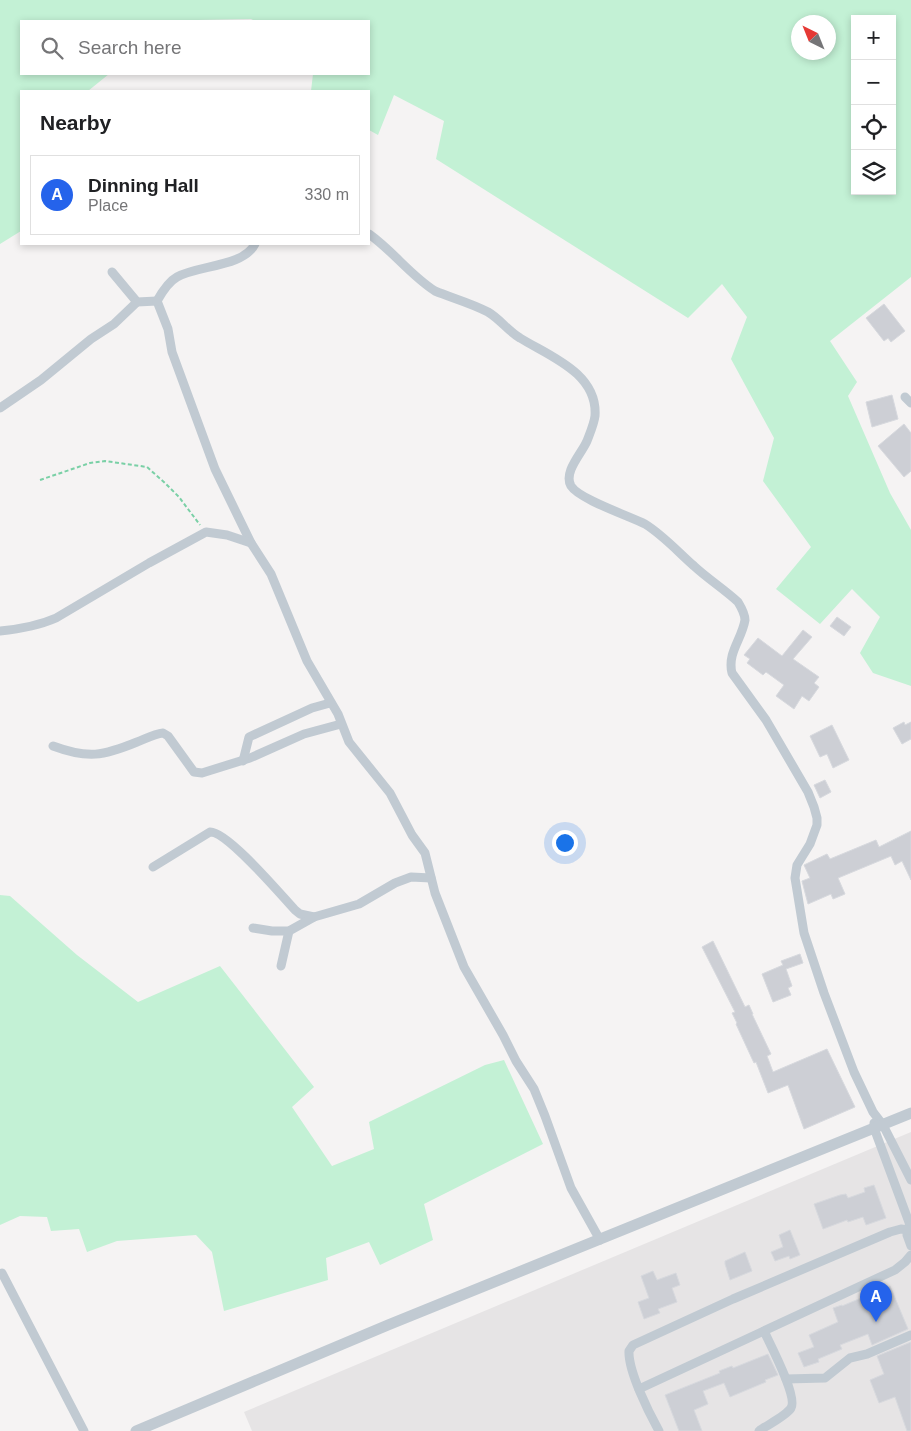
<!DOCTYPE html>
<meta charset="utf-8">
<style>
:root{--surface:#fff;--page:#f2f2f2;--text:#202124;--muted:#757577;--line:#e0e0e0;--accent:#2563eb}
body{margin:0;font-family:Helvetica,sans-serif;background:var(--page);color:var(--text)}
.controls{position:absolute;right:15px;top:15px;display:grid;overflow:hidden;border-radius:0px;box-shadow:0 2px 8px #0003}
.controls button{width:45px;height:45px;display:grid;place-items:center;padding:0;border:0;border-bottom:1px solid var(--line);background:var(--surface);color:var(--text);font:25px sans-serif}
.compass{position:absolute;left:791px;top:15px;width:45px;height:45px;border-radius:50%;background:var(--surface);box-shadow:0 2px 8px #0003;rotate:317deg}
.you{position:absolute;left:564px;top:842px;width:18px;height:18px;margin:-12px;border:4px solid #fff;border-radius:50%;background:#1a73e8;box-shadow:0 0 0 8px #1a73e833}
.badge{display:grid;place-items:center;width:32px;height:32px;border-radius:50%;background:var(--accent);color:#fff;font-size:16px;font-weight:700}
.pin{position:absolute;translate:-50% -41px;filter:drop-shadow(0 1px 2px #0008)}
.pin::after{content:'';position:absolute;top:26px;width:18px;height:15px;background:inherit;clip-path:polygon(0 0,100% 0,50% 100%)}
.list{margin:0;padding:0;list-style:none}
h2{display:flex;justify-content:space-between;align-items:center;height:65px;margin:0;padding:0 20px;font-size:21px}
h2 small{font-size:16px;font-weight:400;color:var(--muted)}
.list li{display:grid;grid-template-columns:32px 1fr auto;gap:15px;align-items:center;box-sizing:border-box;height:80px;margin:0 10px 10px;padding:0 10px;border:1px solid var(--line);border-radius:0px}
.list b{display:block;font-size:19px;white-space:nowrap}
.list p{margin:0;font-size:16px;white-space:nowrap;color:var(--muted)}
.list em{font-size:16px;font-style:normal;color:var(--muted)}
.icon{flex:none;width:28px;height:28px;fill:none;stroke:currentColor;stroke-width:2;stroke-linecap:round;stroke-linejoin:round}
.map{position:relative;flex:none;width:911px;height:1431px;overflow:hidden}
.search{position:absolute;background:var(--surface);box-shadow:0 2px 8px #0003;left:20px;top:20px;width:350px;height:55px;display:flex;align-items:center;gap:12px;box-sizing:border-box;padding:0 18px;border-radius:0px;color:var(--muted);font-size:19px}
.panel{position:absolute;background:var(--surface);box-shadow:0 2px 8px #0003;left:20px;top:90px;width:350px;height:155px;border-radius:0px}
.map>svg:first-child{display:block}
.education{fill:#e6e4e5}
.green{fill:#c3f1d5;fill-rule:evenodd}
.building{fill:#cdcfd5;stroke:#d7d9de}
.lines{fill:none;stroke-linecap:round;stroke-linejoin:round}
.path{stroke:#7ad0a6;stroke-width:2;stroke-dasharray:4 2.5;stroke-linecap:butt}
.minor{stroke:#c1cad2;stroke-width:9}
.tertiary{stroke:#c1cad2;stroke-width:11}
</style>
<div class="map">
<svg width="911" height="1431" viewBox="0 0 911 1431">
<rect width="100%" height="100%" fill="#f5f3f3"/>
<polygon class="education" points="911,1132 911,1431 252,1431 244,1412"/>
<g class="green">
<path d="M 0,0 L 911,0 L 911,277 L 830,341 L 857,382 L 848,396 L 890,493 L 911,530 L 911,686 L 873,673 L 860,653 L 880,617 L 852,589 L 820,624 L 776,589 L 811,547 L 763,481 L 774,438 L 731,359 L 747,317 L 722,284 L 688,318 L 436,159 L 444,121 L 394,95 L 378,135 L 369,130 L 369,91 L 311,91 L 313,74 L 369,74 L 369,21 L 255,21 L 251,19 L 198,20 L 195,21 L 21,21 L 21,74 L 109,74 L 88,91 L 21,91 L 21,231 L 0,244 ZM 855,19 L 892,19 L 892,191 L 855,191 ZM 798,22 L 828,22 L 828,52 L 798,52 Z"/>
<polygon points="0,895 10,896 77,955 138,1002 220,966 314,1087 292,1107 332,1166 374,1149 369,1122 485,1065 504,1060 543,1144 424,1204 433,1240 380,1265 369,1242 326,1258 328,1280 224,1311 212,1252 196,1235 117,1241 87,1252 79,1229 51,1231 47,1217 20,1216 0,1225"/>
</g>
<g class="building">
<polygon points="884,304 905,331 891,342 888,338 884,341 866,318"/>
<polygon points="892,395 898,419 872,427 866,402"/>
<polygon points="904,424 911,433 911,471 904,477 878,446"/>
<polygon points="837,617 851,627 844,636 830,626"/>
<polygon points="803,630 812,637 793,659 819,677 814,683 819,687 809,701 802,696 794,709 776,696 784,685 766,672 763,675 747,663 750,659 744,655 758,638 782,656"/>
<polygon points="904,722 905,725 911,722 911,739 902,744 893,728"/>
<polygon points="832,725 849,760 833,768 827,754 820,757 810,736"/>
<polygon points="825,780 831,792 820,798 814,785"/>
<polygon points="911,831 911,880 902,861 895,865 891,856 838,878 845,894 833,899 831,894 808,904 802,881 810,878 804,865 827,854 830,859 876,840 879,847"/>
<polygon points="713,941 745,1007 749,1005 753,1014 752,1014 771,1054 767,1056 773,1072 827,1049 855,1107 804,1129 788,1085 768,1093 756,1062 754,1063 736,1024 737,1023 732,1013 735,1012 702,947"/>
<polygon points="800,954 803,963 786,969 792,986 788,988 791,995 773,1002 762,974 783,965 781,961"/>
<polygon points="874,1185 886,1218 866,1225 863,1217 848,1222 847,1220 823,1229 814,1204 840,1195 846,1194 848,1198 865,1192 864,1188"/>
<polygon points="790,1230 800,1255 790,1259 789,1256 775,1261 771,1252 783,1247 779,1235"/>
<polygon points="745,1252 752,1271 730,1280 725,1264 725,1261"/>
<polygon points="653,1271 657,1280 676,1273 680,1285 672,1288 677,1302 658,1309 660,1313 644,1319 638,1302 649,1298 641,1276"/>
<polygon points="890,1286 908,1329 872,1345 868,1334 840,1345 842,1349 818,1359 819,1362 804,1367 798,1353 814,1347 809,1335 838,1322 833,1308 842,1305 842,1306"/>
<polygon points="911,1342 911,1431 907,1431 895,1397 879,1403 870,1380 884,1374 877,1356"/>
<polygon points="768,1354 778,1375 765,1380 766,1382 730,1397 724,1383 703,1391 708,1404 694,1410 702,1431 679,1431 665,1395 720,1373 719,1371 732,1366 733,1368"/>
</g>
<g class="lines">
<polyline class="path" points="40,480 90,463 105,461 147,467 165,483 179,497 200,525"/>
<g class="minor">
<path d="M 369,234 C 393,251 410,275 435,291 C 452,298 471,303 488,312 C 500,319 508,331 520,338 C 549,356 598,373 595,416 C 594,424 590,433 587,441 C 582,453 563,472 571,486 C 579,499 629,516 645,524 C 663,535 678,552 694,566 C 708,579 724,589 738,602 C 741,607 745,614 745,620 C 742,639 727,653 732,673 L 766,720 L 808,792 L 814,807 L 817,818 L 817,825 L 810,844 L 797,865 L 795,878 L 804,933 L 824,993 L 854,1072 L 873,1112 L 883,1125 L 911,1180"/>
<polyline points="112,272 137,302 157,301"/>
<polyline points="157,301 168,329 172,352 215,469 251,543 271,574 307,661 338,714 349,742 390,793 412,835 425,853 435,893 464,967 503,1035 516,1061 534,1089 545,1116 571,1188 600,1240"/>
<path d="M 157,301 C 162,292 168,282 177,277 C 199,265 243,267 255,244"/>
<polyline points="905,397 911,403"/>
<polyline points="0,408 41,380 91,339 114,324 137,302"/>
<path d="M 0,631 C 20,629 38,626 56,618 L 149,563 L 206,532 L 227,535 L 251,543"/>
<path d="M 53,746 C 88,759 103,756 137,742 C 145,739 154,734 163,733 L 168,736 L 194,772 L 202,773 L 250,758 L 304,734 L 341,724"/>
<polyline points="243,761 249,737 312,708 330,703"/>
<path d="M 153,867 L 210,832 C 227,831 281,895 295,910 L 300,914 L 314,917 L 359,904 L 395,883 L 411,877 L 431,878"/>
<polyline points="253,928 272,931 289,931 314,917"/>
<polyline points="281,966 289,931"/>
<polyline points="874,1123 874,1128 910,1225"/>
<polyline points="909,1226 907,1235 911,1246"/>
<polyline points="2,1273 84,1431"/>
<polyline points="786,1379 825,1378 850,1358 867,1354 911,1335"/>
<polyline points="639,1389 895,1270 905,1262 911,1255"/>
<path d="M 659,1431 C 649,1413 628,1371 629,1351 L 633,1345 L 733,1299 L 890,1232 L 901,1229 L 908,1230"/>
<path d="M 759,1431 C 767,1425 786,1416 791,1408 C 798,1397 770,1344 764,1331"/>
</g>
<polyline class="tertiary" points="136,1431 388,1325 911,1113"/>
</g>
</svg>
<div class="controls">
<button>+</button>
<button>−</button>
<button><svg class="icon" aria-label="locate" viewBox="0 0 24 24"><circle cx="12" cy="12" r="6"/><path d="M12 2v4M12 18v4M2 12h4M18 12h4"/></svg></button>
<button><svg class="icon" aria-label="layers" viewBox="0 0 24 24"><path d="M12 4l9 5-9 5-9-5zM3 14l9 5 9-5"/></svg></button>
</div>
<svg class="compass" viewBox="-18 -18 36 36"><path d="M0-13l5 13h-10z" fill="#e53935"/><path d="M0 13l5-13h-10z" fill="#757577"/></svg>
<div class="you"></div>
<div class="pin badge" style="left:876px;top:1322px">A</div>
<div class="search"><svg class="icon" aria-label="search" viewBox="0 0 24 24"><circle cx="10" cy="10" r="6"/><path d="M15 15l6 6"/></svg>Search here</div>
<section class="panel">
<h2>Nearby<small></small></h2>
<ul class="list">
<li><span class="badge">A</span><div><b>Dinning Hall</b><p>Place</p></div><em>330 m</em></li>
</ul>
</section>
</div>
